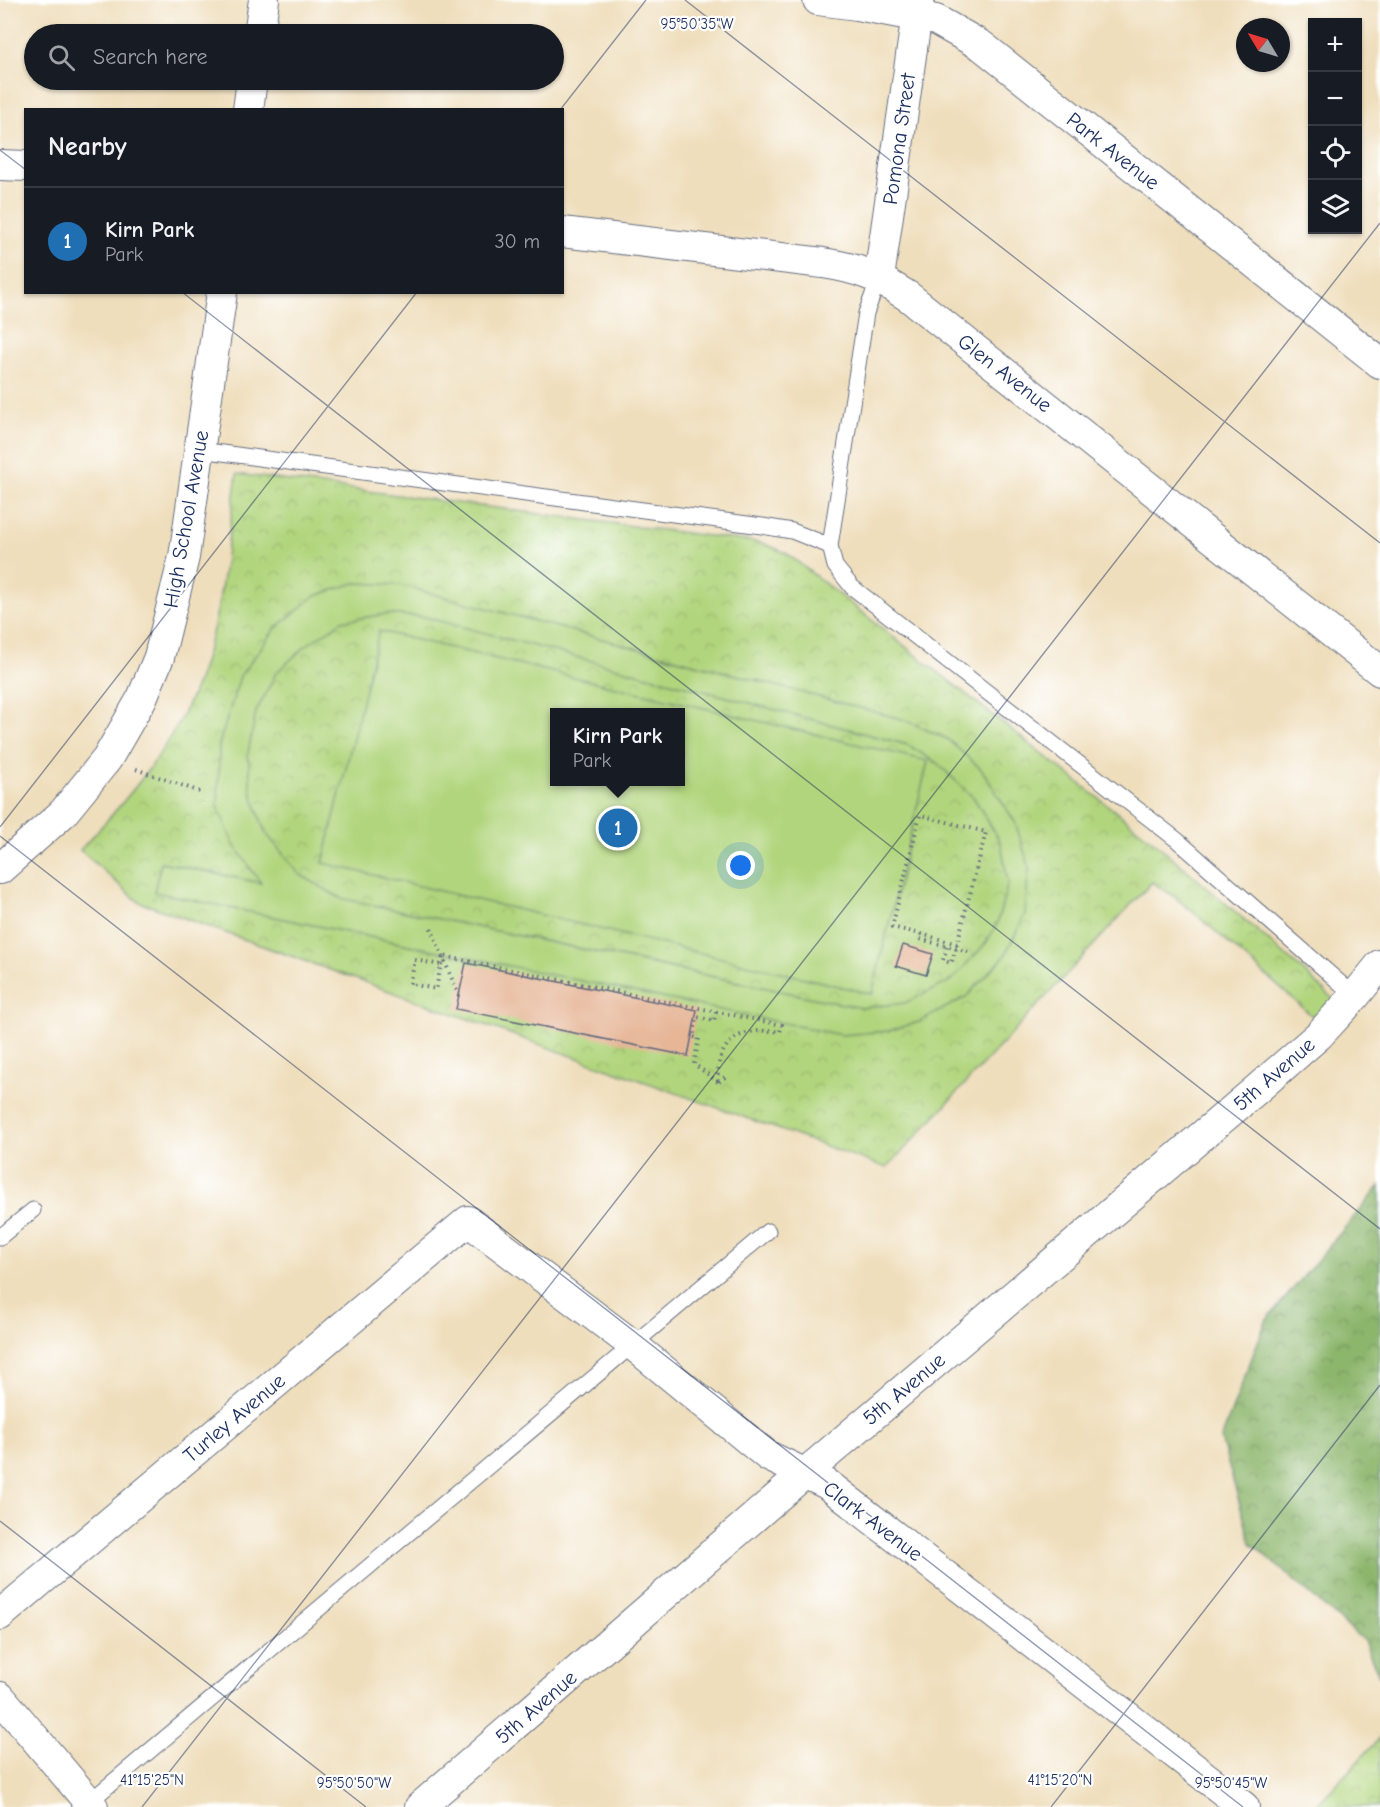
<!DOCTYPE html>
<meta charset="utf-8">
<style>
:root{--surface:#171b24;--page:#242831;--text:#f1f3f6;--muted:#9ea1a6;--line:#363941;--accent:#1f6fb2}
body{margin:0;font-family:"Comic Neue",sans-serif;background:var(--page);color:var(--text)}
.controls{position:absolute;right:18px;top:18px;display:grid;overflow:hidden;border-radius:0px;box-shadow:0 2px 4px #0004}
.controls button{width:54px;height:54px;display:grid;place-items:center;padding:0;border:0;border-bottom:2px solid var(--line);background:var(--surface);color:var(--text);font:30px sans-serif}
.compass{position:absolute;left:1236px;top:18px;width:54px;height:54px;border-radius:50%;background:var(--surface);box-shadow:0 2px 4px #0004;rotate:308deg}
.you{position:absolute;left:741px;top:866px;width:21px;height:21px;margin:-15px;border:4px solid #fff;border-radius:50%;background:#1a73e8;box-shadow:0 0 0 9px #1a73e833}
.badge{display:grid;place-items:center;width:39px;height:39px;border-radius:50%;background:var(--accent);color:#fff;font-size:20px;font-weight:700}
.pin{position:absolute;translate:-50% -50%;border:3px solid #fff;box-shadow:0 2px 6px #0006}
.popup{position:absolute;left:550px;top:708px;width:135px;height:78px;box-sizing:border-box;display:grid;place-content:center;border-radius:0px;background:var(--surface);filter:drop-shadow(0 2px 4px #0005);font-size:20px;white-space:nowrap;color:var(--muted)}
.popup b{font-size:22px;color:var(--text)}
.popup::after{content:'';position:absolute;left:50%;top:100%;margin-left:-12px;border:12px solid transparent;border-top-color:var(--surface)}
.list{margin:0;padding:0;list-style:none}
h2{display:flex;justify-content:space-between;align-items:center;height:78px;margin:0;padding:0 24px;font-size:26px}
h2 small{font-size:20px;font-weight:400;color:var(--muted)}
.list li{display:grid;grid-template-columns:39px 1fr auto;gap:18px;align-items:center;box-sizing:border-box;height:108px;padding:0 24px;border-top:2px solid var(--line)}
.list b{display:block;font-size:22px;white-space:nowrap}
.list p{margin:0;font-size:20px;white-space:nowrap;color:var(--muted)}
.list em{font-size:20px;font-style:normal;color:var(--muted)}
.icon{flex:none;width:33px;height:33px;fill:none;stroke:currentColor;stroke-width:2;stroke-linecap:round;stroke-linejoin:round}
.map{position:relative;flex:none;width:1380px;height:1807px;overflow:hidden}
.search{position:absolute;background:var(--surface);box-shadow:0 2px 4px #0004;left:24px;top:24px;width:540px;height:66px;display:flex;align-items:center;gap:15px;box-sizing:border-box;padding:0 21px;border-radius:33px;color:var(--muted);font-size:22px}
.panel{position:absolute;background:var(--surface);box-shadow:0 2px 4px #0004;left:24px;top:108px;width:540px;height:186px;border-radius:0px}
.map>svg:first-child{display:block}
.forest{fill:url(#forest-crowns);stroke:#547265;stroke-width:1.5}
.park{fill:url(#park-crowns);stroke:#66826e;stroke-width:1.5;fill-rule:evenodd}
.pitch{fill:#b1d57d;stroke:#66826e;stroke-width:1.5;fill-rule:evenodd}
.building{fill:#e6b697}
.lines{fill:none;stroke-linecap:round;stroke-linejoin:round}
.service-casing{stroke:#656c7f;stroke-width:17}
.minor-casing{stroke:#656c7f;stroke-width:32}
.path{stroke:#656c7f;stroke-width:4;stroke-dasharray:1.5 4.5;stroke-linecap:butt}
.service{stroke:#fff;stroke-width:15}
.minor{stroke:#fff;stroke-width:30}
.ticks{fill:none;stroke:#1b2f5e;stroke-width:1.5;stroke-opacity:0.45}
.labels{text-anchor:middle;stroke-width:4.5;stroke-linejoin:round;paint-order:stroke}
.street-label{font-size:21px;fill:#1b2f5e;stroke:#fff}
.ticks-label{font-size:15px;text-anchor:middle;fill:#1b2f5e;stroke:#fff;stroke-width:4.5;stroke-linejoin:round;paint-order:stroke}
</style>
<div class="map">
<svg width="1380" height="1807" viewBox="0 0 1380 1807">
<defs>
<pattern id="forest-crowns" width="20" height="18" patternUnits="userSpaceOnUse" patternTransform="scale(1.5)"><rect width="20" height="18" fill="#8cb66c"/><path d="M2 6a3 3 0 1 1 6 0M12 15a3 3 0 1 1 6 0" fill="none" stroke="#72945c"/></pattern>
<pattern id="park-crowns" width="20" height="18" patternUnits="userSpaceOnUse" patternTransform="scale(1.5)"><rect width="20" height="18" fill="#b1d57d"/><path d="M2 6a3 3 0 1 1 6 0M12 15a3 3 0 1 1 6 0" fill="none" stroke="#98b76e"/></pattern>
</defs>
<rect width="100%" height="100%" fill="#fff"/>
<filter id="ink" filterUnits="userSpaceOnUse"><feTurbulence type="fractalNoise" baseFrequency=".0167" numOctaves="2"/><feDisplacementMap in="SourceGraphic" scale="12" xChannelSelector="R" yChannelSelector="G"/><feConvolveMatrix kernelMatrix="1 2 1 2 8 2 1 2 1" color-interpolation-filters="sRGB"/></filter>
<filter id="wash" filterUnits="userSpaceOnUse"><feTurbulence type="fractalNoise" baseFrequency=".008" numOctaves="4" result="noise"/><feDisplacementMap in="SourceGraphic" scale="24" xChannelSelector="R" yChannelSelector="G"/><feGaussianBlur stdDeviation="1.35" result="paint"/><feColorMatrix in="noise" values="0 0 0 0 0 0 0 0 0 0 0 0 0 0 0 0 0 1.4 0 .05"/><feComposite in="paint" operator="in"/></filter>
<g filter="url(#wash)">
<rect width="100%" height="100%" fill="#efdebc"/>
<polygon class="forest" points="1380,1186 1380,1678 1364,1641 1251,1543 1221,1439 1266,1321"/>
<g class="park">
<path d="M 237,474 L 762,543 L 786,553 L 1152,840 L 1299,967 L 1343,1008 L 1326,1028 L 1199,917 L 1171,894 L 1152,882 L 887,1168 L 139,902 L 80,850 C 121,806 162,760 188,704 C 221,634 226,550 237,474 ZM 555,712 L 681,712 L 681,782 L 555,782 Z"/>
<polygon points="1380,1738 1380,1807 1315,1807"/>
</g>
<g class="pitch">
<path d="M 355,583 L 400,585 L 905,720 L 947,739 L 982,770 L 1015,822 L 1029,866 L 1025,914 L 1004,957 L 966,997 L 919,1022 L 888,1031 L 841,1035 L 154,892 L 161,862 L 261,883 L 234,845 L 218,807 L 219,745 L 240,676 L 275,629 L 315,596 ZM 387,614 L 425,617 L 908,745 L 937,763 L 974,798 L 1001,843 L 1008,883 L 997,924 L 986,943 L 951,981 L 905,1003 L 861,1008 L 340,898 L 299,874 L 265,832 L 251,791 L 248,753 L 256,712 L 276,673 L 307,645 L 342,621 Z"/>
<path d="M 379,631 L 928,761 L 872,994 L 323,863 ZM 555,712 L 681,712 L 681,782 L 555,782 Z"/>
</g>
<g id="blocks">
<g class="building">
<polygon points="903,945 933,954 926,975 896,966"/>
<polygon points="466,963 697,1010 688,1056 456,1009"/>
</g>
</g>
</g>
<g filter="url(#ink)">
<use href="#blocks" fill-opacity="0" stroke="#656c7f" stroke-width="1.5"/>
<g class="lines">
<g class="service-casing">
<g id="service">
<polyline points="879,278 866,313 830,546 835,566 852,587 1177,840 1355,996"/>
<polyline points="200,450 762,526 792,531 830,546"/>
<polyline points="0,1237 33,1210"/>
<polyline points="89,1802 768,1231"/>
</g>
</g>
<g class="minor-casing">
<g id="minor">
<polyline points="818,0 857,5 936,20 982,46 1380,363"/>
<polyline points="259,34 264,0"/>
<polyline points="248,110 252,80"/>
<polyline points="0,165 26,166"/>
<path d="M 562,232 L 823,263 C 862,269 876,276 909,297 L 1380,671"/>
<polyline points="879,278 919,0"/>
<polyline points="0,869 63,813 107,759 142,698 159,657 184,557 222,292"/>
<polyline points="0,1615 468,1221 633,1345 768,1456 827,1484 1244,1807"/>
<polyline points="0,1697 93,1807"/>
<polyline points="420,1807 804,1474 1256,1090 1319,1035 1355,996 1380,965"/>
</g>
</g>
<g class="path">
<polyline points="136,769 203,793"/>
<polyline points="431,928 459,996"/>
<polyline points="921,934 957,944 986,832 920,815 892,927 921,934 920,939 972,953"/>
<polyline points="947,947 943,960 951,963 956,949"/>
<polygon points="415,960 441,965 436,989 410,984"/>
<path d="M 441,965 L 443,956 L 782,1025 L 780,1032 C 742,1026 715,1040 718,1083"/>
<polyline points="716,1012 714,1021 697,1017 693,1037 699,1038 694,1064 718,1082"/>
<polyline points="719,1082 725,1077"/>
</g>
<use href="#service" class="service"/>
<use href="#minor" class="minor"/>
</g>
</g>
<path class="ticks" d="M 685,0 L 1380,543M 560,110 L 646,0M 0,150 L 26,170M 182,292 L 1380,1229M 0,827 L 417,292M 0,836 L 1243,1807M 0,1521 L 366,1807M 142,1807 L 1380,223M 1051,1807 L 1380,1385"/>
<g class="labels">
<g class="street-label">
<text transform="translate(899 139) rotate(-82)" y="7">Pomona Street</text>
<text transform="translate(1113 151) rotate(38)" y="7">Park Avenue</text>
<text transform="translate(1005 373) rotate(38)" y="7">Glen Avenue</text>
<text transform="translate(186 519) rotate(-80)" y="7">High School Avenue</text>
<text transform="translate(1274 1074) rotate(-41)" y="7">5th Avenue</text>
<text transform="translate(904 1389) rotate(-40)" y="7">5th Avenue</text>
<text transform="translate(234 1418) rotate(-40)" y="7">Turley Avenue</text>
<text transform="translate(873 1521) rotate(37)" y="7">Clark Avenue</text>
<text transform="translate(536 1707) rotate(-41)" y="7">5th Avenue</text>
</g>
</g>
<g class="ticks-label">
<text x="697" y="29">95°50'35"W</text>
<text x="152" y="1785">41°15'25"N</text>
<text x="1060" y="1785">41°15'20"N</text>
<text x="354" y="1788">95°50'50"W</text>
<text x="1231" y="1788">95°50'45"W</text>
</g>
</svg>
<div class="controls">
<button>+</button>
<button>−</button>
<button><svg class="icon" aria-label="locate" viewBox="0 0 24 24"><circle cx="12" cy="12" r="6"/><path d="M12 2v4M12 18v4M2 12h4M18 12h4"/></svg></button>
<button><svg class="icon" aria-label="layers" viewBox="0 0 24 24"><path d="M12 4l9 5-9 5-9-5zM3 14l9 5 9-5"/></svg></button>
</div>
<svg class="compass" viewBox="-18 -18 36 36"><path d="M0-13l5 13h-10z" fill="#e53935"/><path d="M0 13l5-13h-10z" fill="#9ea1a6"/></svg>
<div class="you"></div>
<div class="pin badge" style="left:618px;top:828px">1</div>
<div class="popup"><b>Kirn Park</b>Park</div>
<div class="search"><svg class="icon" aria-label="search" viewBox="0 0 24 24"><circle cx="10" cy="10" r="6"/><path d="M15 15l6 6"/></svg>Search here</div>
<section class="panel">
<h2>Nearby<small></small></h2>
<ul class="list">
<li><span class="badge">1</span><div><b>Kirn Park</b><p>Park</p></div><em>30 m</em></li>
</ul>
</section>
</div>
